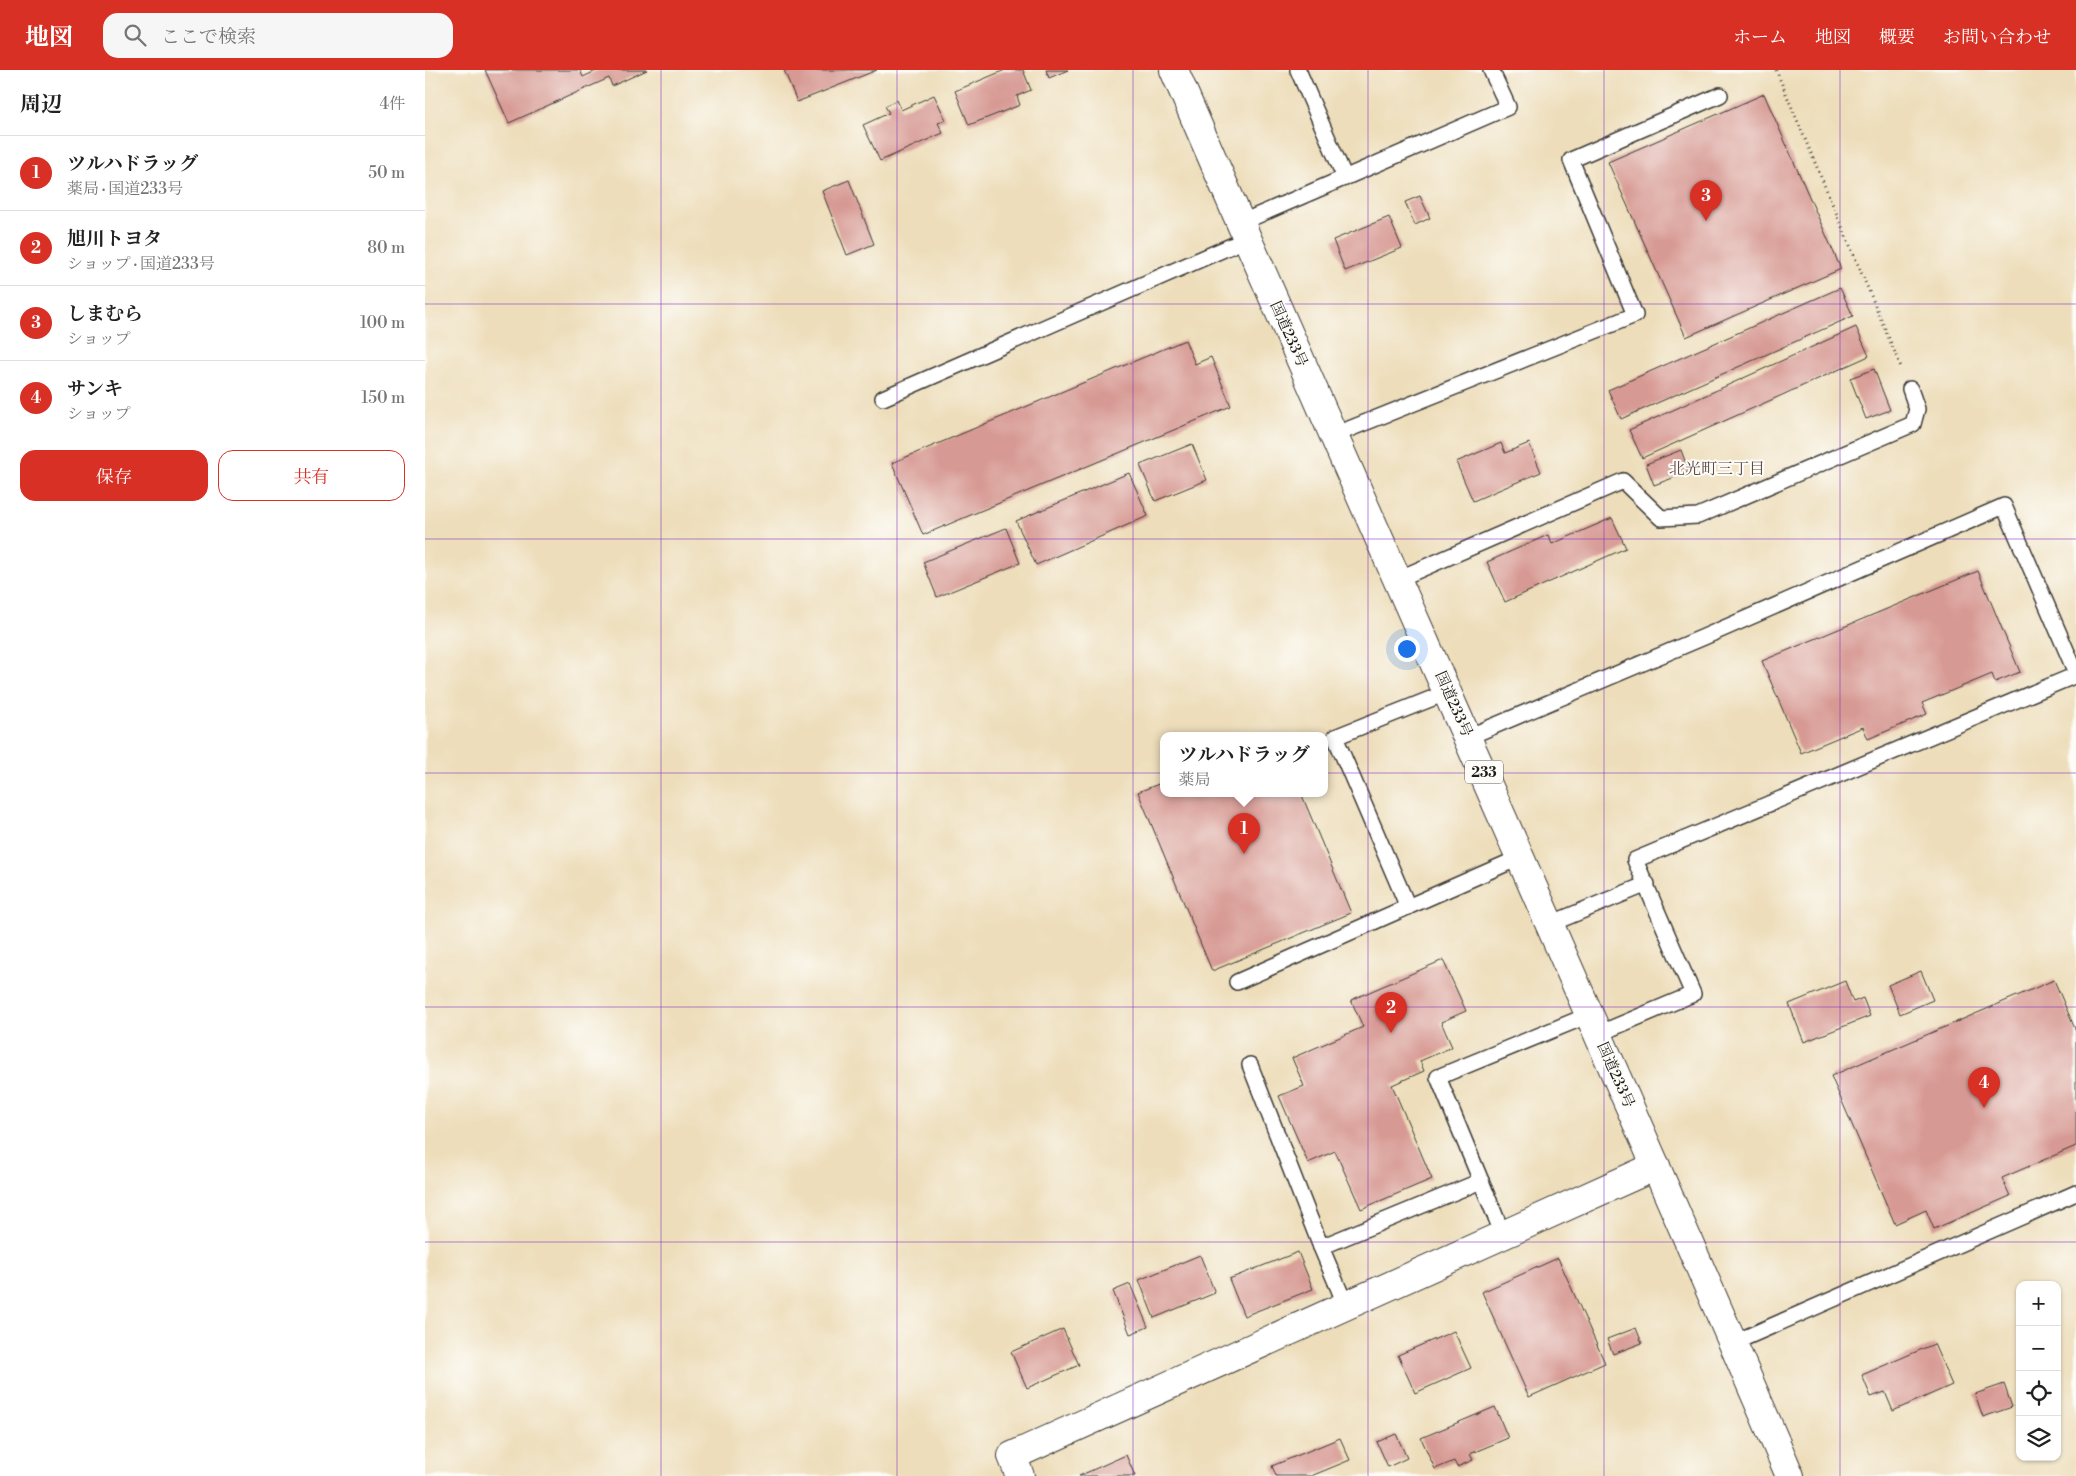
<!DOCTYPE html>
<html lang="ja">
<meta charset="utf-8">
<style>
:root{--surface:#fff;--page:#f6f6f6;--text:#222;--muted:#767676;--line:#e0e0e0;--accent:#d93025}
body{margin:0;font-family:"Libre Bodoni","Noto Serif JP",serif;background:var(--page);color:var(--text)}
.controls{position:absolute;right:15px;bottom:15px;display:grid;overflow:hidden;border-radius:10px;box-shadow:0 1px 4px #0004}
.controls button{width:45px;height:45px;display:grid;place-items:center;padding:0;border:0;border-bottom:1px solid var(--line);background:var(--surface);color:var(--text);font:25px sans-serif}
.you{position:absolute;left:981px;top:578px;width:18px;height:18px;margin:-12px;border:4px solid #fff;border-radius:50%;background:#1a73e8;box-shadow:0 0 0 8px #1a73e833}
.badge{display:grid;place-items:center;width:32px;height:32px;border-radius:50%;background:var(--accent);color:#fff;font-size:16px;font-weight:700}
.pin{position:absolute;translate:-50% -41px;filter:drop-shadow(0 1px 2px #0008)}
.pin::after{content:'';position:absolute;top:26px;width:18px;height:15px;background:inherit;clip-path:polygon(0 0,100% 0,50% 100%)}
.popup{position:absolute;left:735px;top:662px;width:168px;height:65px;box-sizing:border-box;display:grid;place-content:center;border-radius:10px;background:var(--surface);filter:drop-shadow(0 1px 4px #0005);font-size:16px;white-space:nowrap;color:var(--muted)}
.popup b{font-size:19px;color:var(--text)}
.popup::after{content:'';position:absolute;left:50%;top:100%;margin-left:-10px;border:10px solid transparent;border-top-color:var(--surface)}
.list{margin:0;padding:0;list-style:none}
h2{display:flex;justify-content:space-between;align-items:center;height:65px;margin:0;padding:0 20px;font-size:21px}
h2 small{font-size:16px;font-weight:400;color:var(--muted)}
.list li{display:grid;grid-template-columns:32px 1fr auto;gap:15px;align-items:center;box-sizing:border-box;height:75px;padding:0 20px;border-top:1px solid var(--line)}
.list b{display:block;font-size:19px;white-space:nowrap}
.list p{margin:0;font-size:16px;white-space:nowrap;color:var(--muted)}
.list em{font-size:16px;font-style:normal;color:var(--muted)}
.actions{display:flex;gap:10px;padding:15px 20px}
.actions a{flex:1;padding:11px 0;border:1px solid var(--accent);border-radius:15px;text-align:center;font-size:18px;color:var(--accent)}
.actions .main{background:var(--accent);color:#fff}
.icon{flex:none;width:28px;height:28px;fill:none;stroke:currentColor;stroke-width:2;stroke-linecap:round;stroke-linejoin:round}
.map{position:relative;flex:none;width:1651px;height:1406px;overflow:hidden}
header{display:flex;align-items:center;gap:30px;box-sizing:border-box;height:70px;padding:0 25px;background:var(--accent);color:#fff}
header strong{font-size:24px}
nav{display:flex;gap:28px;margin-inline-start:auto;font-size:18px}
.search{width:350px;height:45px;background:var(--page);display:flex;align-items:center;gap:12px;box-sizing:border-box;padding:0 18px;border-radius:15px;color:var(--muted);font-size:19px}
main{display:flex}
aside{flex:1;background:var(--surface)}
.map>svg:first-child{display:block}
.building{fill:#d79993}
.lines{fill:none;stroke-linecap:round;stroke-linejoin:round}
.lane-casing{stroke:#3b3934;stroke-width:18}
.street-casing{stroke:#3b3934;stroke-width:30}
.highway-casing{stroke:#3b3934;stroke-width:30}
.path{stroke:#3b3934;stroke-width:3;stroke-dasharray:1 4;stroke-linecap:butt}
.lane{stroke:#fff;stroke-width:15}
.street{stroke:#fff;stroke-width:28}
.highway{stroke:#fff;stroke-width:28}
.grid{fill:none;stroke:#7b2cbf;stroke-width:1;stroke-opacity:0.55}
.labels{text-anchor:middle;stroke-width:4;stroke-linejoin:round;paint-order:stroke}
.shield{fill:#fdfcf7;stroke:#605f5e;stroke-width:1}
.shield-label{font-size:14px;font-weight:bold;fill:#1c1c1c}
.street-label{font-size:15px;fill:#1c1c1c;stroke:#fdfcf7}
.neighbourhood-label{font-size:16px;fill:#5d4846;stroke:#fdfcf7}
</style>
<header>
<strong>地図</strong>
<div class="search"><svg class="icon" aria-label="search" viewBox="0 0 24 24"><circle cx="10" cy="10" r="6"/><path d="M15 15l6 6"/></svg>ここで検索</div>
<nav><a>ホーム</a><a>地図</a><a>概要</a><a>お問い合わせ</a></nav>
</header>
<main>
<aside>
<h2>周辺<small>4件</small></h2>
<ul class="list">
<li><span class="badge">1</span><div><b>ツルハドラッグ</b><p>薬局 · 国道233号</p></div><em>50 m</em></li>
<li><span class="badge">2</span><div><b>旭川トヨタ</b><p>ショップ · 国道233号</p></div><em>80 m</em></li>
<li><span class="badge">3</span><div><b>しまむら</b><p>ショップ</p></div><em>100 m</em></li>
<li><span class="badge">4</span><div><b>サンキ</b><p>ショップ</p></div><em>150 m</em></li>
</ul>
<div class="actions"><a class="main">保存</a><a>共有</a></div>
</aside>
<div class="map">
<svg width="1651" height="1406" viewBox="0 0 1651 1406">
<rect width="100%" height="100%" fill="#fdfcf7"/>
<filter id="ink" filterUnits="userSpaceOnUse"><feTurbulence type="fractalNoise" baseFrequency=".02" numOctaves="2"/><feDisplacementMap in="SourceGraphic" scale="10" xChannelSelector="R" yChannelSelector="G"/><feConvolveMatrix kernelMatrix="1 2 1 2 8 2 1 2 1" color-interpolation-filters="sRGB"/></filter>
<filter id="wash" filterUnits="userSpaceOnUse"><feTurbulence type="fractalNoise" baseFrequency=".0096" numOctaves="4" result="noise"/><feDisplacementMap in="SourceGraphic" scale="20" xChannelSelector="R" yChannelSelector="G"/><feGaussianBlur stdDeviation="1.12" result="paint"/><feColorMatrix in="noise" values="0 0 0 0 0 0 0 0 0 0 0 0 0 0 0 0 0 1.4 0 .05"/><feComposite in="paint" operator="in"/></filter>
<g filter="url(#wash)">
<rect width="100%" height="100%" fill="#edddba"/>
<g id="blocks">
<g class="building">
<polygon points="60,0 155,0 158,7 173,0 222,0 187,16 184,8 84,53"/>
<polygon points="359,0 452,0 372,32"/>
<polygon points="580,0 598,0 606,20 592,26 595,35 544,55 530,21"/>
<polygon points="621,0 643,0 624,8"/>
<polygon points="1339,24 1416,199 1261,267 1183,92"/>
<polygon points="509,25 521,50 513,53 518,63 455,91 438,55 464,43 460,36 472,30 476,40"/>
<polygon points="424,110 449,174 422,185 397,121"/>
<polygon points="995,126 1005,148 990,155 980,132"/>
<polygon points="964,147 977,178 920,201 908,170"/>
<polygon points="1415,218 1428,246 1196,349 1183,320"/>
<polygon points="1431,257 1444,286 1217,388 1204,360"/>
<polygon points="760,270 770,294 786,287 806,336 498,465 467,393"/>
<polygon points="1449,299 1465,340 1441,349 1425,308"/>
<polygon points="1076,373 1080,383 1104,373 1116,402 1048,431 1031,392"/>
<polygon points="767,374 782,410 730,431 715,395"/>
<polygon points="1256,380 1264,402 1229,415 1221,394"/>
<polygon points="704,403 723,446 611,495 591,451"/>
<polygon points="1187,448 1201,478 1080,532 1062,492 1123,465 1127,474"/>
<polygon points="581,458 595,493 512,527 498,492"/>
<polygon points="1553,501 1595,602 1570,612 1567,604 1497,633 1502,644 1443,669 1438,657 1376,683 1337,591"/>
<polygon points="739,712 739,723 876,723 926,843 787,901 713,722"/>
<polygon points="1018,890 1041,941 1016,952 1027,977 995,991 999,1001 967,1015 1007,1109 936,1139 910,1081 883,1093 854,1026 879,1016 867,988 938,957 926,930"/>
<polygon points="1496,901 1508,930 1475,944 1463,915"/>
<polygon points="1629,910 1651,961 1651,1076 1577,1108 1585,1126 1509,1159 1501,1140 1470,1154 1406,1006"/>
<polygon points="1420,911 1428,932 1438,928 1445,946 1379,972 1364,934"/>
<polygon points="873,1182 888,1219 819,1246 804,1209"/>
<polygon points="775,1185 790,1223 729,1248 714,1210"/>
<polygon points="1133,1188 1180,1293 1104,1327 1057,1222"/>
<polygon points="705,1214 723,1257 705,1264 688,1221"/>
<polygon points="1211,1258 1217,1273 1188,1284 1182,1269"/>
<polygon points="638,1259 654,1295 602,1318 586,1282"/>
<polygon points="1029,1261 1046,1298 990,1323 973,1285"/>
<polygon points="1509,1274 1527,1315 1468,1341 1460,1322 1446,1327 1437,1305"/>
<polygon points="1579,1314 1587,1337 1558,1347 1550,1324"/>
<polygon points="1070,1337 1083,1368 1045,1384 1048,1390 1032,1397 1029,1391 1010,1399 996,1368"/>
<polygon points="971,1364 982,1388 963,1397 952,1372"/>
<polygon points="915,1368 925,1390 886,1406 851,1406 847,1396"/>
<polygon points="701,1385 710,1406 654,1406"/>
</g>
</g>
</g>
<g filter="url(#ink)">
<use href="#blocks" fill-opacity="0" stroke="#3b3934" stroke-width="1"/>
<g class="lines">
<g class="lane-casing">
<g id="lane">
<polyline points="873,0 920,108"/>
<polyline points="815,153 1083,37 1066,0"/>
<polyline points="458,328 822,169"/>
<polyline points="909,365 1210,245 1146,90 1295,25"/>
<polyline points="973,509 1198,411 1236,448 1273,446 1488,354 1492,339 1485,319"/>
<polyline points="1043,667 1279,567 1579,436 1651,603"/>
<polyline points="983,837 910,667 1023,622"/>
<polyline points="1125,854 1222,814"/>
<polyline points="812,912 1096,787"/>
<polyline points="1173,964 1268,924 1210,790 1651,605"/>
<polyline points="825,995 896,1177"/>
<polyline points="1056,1111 1013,1007 1164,945"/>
<polyline points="921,1236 896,1177 1056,1111 1078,1165"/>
<polyline points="1308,1273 1651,1123"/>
</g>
</g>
<g class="street-casing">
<polyline id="street" points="595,1406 587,1386 1231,1096"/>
</g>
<g class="highway-casing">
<path id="highway" d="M 749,0 C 952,470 1164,936 1365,1406"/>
</g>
<polyline class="path" points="1351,0 1476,297"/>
<use href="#lane" class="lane"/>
<use href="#street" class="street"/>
<use href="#highway" class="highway"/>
</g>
</g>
<path class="grid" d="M 236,0 L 236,1406M 472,0 L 472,1406M 708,0 L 708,1406M 943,0 L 943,1406M 1179,0 L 1179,1406M 1415,0 L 1415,1406M 0,234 L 1651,234M 0,469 L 1651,469M 0,703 L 1651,703M 0,937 L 1651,937M 0,1172 L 1651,1172"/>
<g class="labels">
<rect class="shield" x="1040" y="690.5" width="38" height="23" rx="4"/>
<g class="shield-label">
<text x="1059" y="707">233</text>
</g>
<g class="street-label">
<text transform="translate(864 264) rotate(66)" y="5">国道233号</text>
<text transform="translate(1029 634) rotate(66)" y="5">国道233号</text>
<text transform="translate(1191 1005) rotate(66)" y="5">国道233号</text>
</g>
<g class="neighbourhood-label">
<text x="1292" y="404">北光町三丁目</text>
</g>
</g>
</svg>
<div class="controls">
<button>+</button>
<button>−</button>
<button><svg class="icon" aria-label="locate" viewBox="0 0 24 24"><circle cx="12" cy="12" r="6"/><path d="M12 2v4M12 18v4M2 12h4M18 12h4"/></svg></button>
<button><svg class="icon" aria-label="layers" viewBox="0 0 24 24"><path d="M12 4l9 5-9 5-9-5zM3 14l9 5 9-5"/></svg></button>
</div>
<div class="you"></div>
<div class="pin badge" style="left:819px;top:784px">1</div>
<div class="popup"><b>ツルハドラッグ</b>薬局</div>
<div class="pin badge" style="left:966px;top:963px">2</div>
<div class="pin badge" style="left:1281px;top:151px">3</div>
<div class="pin badge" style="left:1559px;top:1038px">4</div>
</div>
</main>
